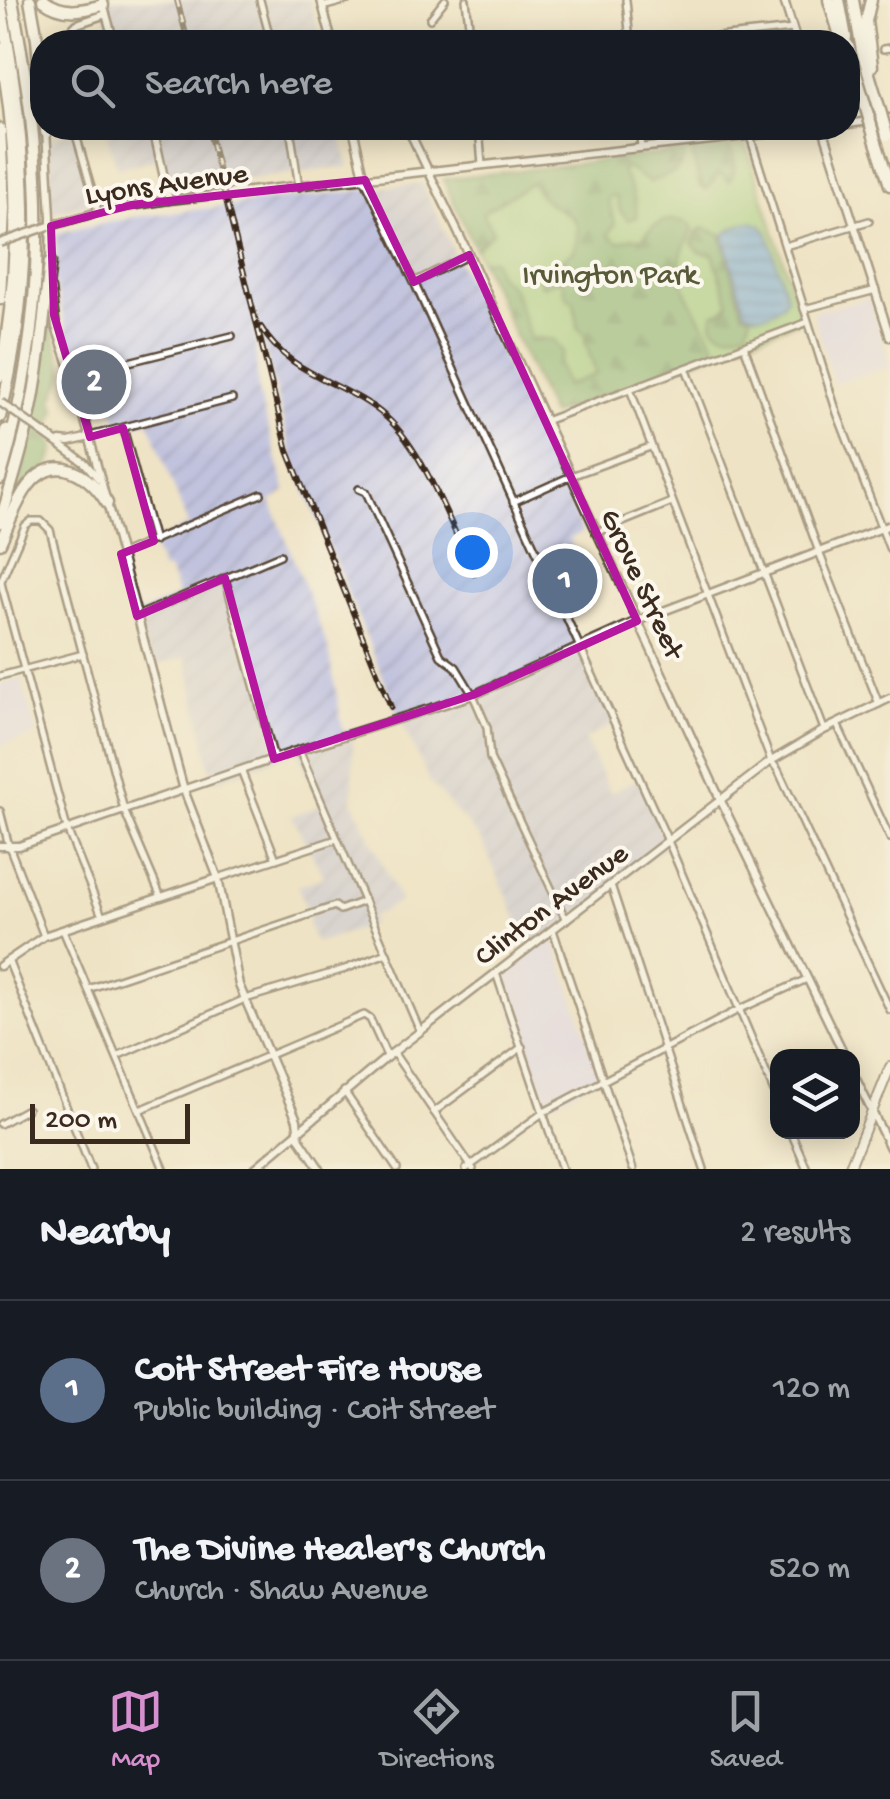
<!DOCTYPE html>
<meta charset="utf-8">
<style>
:root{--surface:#171b24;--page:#242831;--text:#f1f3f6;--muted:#9ea1a6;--line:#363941;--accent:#d690ce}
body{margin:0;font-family:"Gochi Hand",sans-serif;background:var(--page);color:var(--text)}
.controls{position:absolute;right:30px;bottom:30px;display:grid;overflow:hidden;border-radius:20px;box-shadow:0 5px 25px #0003}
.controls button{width:90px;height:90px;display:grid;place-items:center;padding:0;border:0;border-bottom:2px solid var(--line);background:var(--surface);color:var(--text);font:50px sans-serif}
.scale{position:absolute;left:30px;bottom:25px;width:160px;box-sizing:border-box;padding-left:10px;border:5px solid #3b2a1e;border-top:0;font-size:28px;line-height:35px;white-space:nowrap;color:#3b2a1e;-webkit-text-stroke:8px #fbf7ec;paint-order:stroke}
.you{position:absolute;left:472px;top:552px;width:35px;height:35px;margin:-25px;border:8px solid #fff;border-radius:50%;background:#1a73e8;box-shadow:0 0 0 15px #1a73e833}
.badge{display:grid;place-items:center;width:65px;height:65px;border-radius:50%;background:var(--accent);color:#fff;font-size:32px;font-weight:700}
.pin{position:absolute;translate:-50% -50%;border:5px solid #fff;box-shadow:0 2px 10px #0006}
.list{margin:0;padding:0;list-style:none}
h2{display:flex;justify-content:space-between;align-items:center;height:130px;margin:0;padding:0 40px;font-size:42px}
h2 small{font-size:32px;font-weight:400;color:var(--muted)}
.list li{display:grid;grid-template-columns:65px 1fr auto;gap:30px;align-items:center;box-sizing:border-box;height:180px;padding:0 40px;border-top:2px solid var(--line)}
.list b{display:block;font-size:38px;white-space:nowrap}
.list p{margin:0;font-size:32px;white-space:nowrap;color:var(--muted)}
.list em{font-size:32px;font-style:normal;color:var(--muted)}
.icon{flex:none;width:55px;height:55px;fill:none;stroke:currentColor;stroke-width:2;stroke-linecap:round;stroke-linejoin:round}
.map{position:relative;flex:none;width:890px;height:1169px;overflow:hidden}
.search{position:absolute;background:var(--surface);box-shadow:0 5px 25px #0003;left:30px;right:30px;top:30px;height:110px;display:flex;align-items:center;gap:25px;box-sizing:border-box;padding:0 35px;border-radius:40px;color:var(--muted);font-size:38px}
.sheet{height:490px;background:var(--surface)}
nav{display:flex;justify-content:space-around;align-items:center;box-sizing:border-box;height:140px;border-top:2px solid var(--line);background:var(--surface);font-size:28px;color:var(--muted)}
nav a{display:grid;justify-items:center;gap:5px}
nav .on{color:var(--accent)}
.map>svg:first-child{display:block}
.built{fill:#dbd6f7}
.industrial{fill:url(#industrial-furrows)}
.green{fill:#9bcd7d;stroke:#6b7c4e;stroke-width:2.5}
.forest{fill:url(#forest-firs);stroke:#5c6d45;stroke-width:2.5}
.water{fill:url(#water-rules);stroke:#556a7e;stroke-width:2.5}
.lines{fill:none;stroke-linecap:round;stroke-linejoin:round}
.street-casing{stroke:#564637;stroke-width:10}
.secondary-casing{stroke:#564637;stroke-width:11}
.primary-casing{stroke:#564637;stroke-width:12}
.highway-casing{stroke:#564637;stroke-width:15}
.street{stroke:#fff;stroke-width:5}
.secondary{stroke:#fff;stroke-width:6}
.primary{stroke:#fff;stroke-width:8}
.highway{stroke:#fff;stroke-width:10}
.rail-casing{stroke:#3b2a1e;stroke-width:6}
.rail{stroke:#fbf7ec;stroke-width:2.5;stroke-dasharray:8;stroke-linecap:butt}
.secondary-bridge-casing{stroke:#564637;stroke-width:11;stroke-linecap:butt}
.highway-bridge-casing{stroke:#564637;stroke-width:15;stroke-linecap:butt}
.secondary-bridge{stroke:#fff;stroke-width:6}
.highway-bridge{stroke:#fff;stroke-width:10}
.marked{fill:none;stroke:#b5179e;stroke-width:8;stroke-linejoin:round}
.labels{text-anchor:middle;stroke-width:8;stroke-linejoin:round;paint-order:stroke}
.street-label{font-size:30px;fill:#3b2a1e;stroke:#fbf7ec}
.park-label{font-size:30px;fill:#585b3a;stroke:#fbf7ec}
</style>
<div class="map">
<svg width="890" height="1169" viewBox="0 0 890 1169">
<defs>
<pattern id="industrial-furrows" width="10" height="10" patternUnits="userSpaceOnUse" patternTransform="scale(2.5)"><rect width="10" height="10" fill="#c1c2dd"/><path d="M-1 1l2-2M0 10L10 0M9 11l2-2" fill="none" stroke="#a7a7bd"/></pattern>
<pattern id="forest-firs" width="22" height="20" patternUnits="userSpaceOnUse" patternTransform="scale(2.5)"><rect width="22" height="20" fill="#7cb06c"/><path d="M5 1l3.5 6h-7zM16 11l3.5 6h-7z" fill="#678f58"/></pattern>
<pattern id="water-rules" width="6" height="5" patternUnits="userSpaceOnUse" patternTransform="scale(2.5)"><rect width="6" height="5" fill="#6fa9df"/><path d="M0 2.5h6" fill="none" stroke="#5c8ab4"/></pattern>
</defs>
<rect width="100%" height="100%" fill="#fbf7ec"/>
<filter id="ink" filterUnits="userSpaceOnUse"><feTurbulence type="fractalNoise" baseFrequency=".01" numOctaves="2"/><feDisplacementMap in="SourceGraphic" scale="20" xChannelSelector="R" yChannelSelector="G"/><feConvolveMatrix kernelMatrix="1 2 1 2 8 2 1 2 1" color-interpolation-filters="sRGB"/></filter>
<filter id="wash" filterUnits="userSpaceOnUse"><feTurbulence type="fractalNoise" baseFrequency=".0048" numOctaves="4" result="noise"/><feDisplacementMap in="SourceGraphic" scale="40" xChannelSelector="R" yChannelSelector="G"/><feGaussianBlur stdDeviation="2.25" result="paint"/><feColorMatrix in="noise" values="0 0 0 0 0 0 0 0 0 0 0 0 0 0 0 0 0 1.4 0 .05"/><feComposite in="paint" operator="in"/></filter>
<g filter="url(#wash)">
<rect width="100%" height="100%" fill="#efe3c5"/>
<g class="built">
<polygon points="870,298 890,367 834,383 813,312"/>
<polygon points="21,678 37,735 0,745 0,684"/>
<polygon points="552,935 601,1077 544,1108 500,974"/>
</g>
<g class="industrial">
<polygon points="101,0 310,0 321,42 78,42 76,36 107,23"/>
<polygon points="105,128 339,128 349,167 167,189 160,158 117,168"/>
<polygon points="75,131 94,202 49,213 49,139"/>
<polygon points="422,183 582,532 569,539 583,569 551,586 615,724 584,739 610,793 640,778 668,844 531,949 482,841 430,782 399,716 293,460 253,304 258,392 286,492 271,501 329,650 343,732 353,729 353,802 400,901 370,918 372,925 315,943 307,922 310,921 298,886 324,877 292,816 321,805 298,751 213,781 186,657 150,667 138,614 178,596 168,569 162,570 151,543 188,525 149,421 119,429 103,364 77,370 55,284 56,233 135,217"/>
</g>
<polygon class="green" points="746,144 802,320 551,415 443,179"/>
<g class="forest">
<path d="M 728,146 C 737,159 738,167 729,181 L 719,173 L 707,189 L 700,187 L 692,150 Z"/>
<path d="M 684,151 L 681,166 L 673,173 L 649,182 L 627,168 L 621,170 C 629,185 638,199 636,217 L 628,220 L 620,211 L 617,198 L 614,196 L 608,199 L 615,224 L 608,235 L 618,242 L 633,238 L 643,238 C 655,220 674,214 692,226 C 690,237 683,246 681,256 C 675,294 708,320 717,352 L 551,415 L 480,260 L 493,259 L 498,275 L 512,287 L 531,340 L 538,338 L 554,340 L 563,352 L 559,363 L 566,386 L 596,374 L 585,341 L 586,336 L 578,328 L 574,302 L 566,296 L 562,279 L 542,286 L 537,276 L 574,251 C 587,207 561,219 541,196 C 537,192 535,187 532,182 L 482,213 L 493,232 L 475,249 L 443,179 Z"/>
<path d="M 703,228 L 723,235 L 722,237 L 743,312 L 751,315 L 747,330 C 733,334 721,337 712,324 L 713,314 L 723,310 L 729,303 L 713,254 L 699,252 L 692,243 L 695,233 Z"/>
<path d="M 50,321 L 65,372 L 53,399 L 56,409 L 50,428 L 55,450 L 50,464 L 16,498 C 31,439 43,381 50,321 Z"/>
</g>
<path class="water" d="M 750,222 L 762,225 L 767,231 L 787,297 C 777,313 762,319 745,311 L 724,237 C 730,227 739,225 750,222 Z"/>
</g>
<g filter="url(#ink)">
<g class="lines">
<g class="street-casing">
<g id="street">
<polyline points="260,0 271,42"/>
<polyline points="466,0 471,42"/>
<polyline points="626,0 630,42"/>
<polyline points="322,7 348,0"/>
<polyline points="430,19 445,0"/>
<polyline points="669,42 793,29"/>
<polyline points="883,49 890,48"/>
<polyline points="74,128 98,211"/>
<polyline points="290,128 299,187"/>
<polyline points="479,128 482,165"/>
<polyline points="639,128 641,147"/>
<polyline points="750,136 837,413 890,550"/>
<polyline points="365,180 414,282 668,841 778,1101"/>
<polyline points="785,246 869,221"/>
<polyline points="414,282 469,255"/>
<polyline points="804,309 876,290"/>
<polyline points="744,346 819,552 879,704"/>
<polyline points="686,368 824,729"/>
<polyline points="73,376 232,336"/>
<polyline points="630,389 771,761 778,770 890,1010"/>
<polyline points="545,421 808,322"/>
<polyline points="123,428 154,541"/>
<polyline points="90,436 232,399"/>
<polyline points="359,489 366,492 441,656 456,667 473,695 487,727 490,758 566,920"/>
<polyline points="513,502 571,476 650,447"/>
<polyline points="596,533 672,502"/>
<polyline points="121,554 261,494"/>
<polyline points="225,578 274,759"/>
<polyline points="137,616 280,555"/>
<polyline points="0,676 83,654"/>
<polyline points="837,724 890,838"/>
<polyline points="299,750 420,1031"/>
<polyline points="241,770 276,859"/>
<polyline points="0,811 9,846 44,936"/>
<polyline points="218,878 337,839"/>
<polyline points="611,885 704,1169"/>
<polyline points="102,916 67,829 2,587 1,581 25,526 31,521 41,521 50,530 124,810 161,897"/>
<polyline points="63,930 164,1169"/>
<polyline points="553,930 633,1169"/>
<polyline points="8,960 91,1169"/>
<polyline points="496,973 562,1169"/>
<polyline points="88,989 335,906 340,910 364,901"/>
<polyline points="393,1052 473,1169"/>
<polyline points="117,1056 245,999 345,969 387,953"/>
<polyline points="344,1091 397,1169"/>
<polyline points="140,1110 364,1015 370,1019 387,1056"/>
<polyline points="434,1112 522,1047"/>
<polyline points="0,1124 27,1109"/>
<polyline points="791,1132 807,1169"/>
<polyline points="466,1169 544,1112 738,1010 807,979"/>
</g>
</g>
<g class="secondary-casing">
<g id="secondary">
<polyline points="102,0 114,42"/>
<polyline points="321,0 332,42"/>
<polyline points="784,0 797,42"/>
<polyline points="59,42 77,24 106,14"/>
<polyline points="848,124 890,118"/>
<polyline points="153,128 169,200"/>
<polyline points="353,128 365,180"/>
<polyline points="405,128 412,137 469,255 721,801 845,1056"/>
<polyline points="823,128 890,337"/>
<polyline points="46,129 51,217 50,261"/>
<polyline points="50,226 105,210 169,200 819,128"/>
<polyline points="51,289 56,327 73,376 184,790 218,878 239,985 297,1120 299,1138 320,1169"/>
<polyline points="42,432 85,463 98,478"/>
<polyline points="60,441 69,442 90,437"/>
<polyline points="0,846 19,846 299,750 473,695 637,621 890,525"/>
<polyline points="0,966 44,936 218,878"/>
<polyline points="852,1071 890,1148"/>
<polyline points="254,1169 387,1057 771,761 824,730 890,698"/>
</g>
</g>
<g class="primary-casing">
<polyline id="primary" points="849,1169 890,1067"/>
</g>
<g class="highway-casing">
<g id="highway">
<polyline points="30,0 37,39 42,96"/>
<path d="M 43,0 C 63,15 81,11 103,5"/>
<polyline points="829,0 842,42"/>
<polyline points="839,0 846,38"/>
<polyline points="853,0 862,51 879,107"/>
<polyline points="871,0 866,21 872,66"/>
<path d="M 0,1 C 28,147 36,271 0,417"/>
<polyline points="848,45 866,108"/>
<path d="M 0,48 C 20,157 21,267 0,376"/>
<polyline points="46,128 46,132"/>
<polyline points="0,129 4,208 0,299"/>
<polyline points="874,136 890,185"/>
<polyline points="0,453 6,430"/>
<path d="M 0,479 C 33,368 44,252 33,137 C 29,91 20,45 12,0"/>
<path d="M 0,522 C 12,484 23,447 31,409 C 41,361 44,311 50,262"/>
<path d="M 0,543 C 9,524 16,501 29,485 C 56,451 90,475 107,503"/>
</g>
</g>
<use href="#street" class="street"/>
<use href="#secondary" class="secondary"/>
<use href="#primary" class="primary"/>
<use href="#highway" class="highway"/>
<g class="rail-casing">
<g id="rail">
<polyline points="177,0 188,42"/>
<polyline points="208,128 288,451 391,707"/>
<path d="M 261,327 C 289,376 347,382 386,417 C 424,450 452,528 474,574"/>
</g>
</g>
<use href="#rail" class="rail"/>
<g class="secondary-bridge-casing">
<g id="secondary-bridge">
<polyline points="0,243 49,226"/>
<polyline points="0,402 42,432"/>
</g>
</g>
<g class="highway-bridge-casing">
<g id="highway-bridge">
<polyline points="879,107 887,135"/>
<polyline points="866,108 874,136"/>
</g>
</g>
<use href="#secondary-bridge" class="secondary-bridge"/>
<use href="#highway-bridge" class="highway-bridge"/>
</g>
</g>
<path d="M0 0H890V1169H0ZM 365,180 L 414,282 L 469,255 L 637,621 L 473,695 L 274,759 L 225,578 L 137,616 L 121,554 L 154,541 L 123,428 L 90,437 L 54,315 L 51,226 L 131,205 Z" fill="#efe3c5" fill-opacity=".55" fill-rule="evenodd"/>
<path class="marked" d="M 365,180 L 414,282 L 469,255 L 637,621 L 473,695 L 274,759 L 225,578 L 137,616 L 121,554 L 154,541 L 123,428 L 90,437 L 54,315 L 51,226 L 131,205 Z"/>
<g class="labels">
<g class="street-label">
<text transform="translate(166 182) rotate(-8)" y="10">Lyons Avenue</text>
<text transform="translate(644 583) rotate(65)" y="10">Grove Street</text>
<text transform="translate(550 903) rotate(-37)" y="10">Clinton Avenue</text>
</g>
<g class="park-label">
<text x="610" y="283">Irvington Park</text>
</g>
</g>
</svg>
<div class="controls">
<button><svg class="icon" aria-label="layers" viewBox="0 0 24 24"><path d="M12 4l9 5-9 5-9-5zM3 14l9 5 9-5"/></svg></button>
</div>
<div class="scale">200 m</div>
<div class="you"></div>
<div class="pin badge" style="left:565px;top:581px;background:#5c6f8a">1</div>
<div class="pin badge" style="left:94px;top:382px;background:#6b7280">2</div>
<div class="search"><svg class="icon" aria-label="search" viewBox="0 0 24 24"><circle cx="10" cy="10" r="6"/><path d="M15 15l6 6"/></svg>Search here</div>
</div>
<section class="sheet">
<h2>Nearby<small>2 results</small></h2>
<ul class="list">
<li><span class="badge" style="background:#5c6f8a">1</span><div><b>Coit Street Fire House</b><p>Public building · Coit Street</p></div><em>120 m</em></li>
<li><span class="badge" style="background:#6b7280">2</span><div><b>The Divine Healer's Church</b><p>Church · Shaw Avenue</p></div><em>520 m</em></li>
</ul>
</section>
<nav>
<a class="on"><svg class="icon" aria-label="map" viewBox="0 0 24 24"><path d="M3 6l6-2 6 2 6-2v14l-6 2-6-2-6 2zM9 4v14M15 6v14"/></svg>Map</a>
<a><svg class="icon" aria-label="directions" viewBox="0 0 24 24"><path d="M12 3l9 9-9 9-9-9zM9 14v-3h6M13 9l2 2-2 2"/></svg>Directions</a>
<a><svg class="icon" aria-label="saved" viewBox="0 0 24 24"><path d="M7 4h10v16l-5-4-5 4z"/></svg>Saved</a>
</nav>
